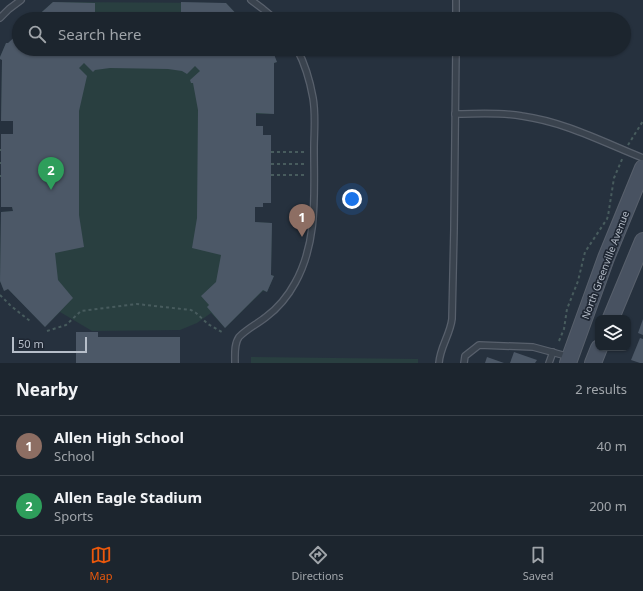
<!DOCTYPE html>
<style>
:root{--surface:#1c252e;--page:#252d36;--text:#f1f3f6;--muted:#a0a5aa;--line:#3a424a;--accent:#ea580c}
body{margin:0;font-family:"Noto Sans",sans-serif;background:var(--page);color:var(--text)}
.controls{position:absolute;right:12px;bottom:12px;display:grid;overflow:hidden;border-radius:8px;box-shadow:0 1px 3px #0004}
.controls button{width:36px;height:36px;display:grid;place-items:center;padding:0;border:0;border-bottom:1px solid var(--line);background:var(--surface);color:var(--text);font:20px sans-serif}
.scale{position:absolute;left:12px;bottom:10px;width:75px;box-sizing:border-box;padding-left:4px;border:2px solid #b6bec9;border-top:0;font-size:11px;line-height:14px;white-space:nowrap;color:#b6bec9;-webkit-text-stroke:3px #1f2733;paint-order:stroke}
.you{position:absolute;left:352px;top:199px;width:14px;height:14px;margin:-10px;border:3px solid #fff;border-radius:50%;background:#1a73e8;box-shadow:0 0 0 6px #1a73e833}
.badge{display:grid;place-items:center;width:26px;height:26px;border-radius:50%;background:var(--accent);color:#fff;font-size:13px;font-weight:700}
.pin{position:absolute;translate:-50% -33px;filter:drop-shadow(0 1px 2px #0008)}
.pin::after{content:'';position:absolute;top:21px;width:14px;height:12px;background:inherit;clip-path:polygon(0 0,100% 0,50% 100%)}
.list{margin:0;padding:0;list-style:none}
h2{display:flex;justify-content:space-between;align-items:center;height:52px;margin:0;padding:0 16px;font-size:17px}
h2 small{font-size:13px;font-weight:400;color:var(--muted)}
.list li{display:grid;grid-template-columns:26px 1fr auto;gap:12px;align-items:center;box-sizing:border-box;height:60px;padding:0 16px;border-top:1px solid var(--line)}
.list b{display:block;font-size:15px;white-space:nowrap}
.list p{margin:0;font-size:13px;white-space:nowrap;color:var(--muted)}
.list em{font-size:13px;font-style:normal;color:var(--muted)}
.icon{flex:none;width:22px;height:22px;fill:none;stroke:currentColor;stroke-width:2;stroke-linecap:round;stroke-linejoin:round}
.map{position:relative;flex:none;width:643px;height:363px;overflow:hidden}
.search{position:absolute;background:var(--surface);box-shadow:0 1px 3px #0004;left:12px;right:12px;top:12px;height:44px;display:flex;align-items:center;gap:10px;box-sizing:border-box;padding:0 14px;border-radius:22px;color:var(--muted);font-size:15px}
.sheet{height:172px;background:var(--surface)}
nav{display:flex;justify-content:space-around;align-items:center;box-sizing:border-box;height:56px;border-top:1px solid var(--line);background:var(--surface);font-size:11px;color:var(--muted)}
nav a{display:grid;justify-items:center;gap:2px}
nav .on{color:var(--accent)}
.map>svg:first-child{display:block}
.green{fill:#293f40}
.building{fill:#4c5867}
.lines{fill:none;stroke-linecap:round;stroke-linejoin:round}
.service-casing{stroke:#58606c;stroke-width:8}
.secondary-casing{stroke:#58606c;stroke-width:18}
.path{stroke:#485c5e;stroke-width:2;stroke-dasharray:3 3;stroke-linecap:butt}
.service{stroke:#3a434e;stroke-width:5.5}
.secondary{stroke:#485261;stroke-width:16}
.labels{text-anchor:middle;stroke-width:3.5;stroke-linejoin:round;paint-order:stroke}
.street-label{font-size:10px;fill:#b6bec9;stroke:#1f2733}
</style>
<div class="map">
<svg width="643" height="363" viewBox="0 0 643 363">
<rect width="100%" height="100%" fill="#26313e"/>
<g class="green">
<polygon points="53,2 226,3 241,19 34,19"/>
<polygon points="6,43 19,49 277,62 274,63 274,114 256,114 256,126 263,126 263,135 271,135 271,203 263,203 263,207 255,207 255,222 272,223 271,275 274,276 267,292 263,291 225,328 211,313 197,323 180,330 92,331 60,312 45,327 8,289 4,291 0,281 1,212 13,211 12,207 1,207 1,134 13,134 13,121 1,121 2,60 0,59 0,57"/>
<polygon points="251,357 418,359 418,363 251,363"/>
</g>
<g class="building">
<polygon points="53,2 95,3 95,19 34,19"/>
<polygon points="181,2 226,3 241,19 181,19"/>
<polygon points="19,33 19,49 272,49 277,62 274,63 274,114 256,113 256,126 263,126 263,135 271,135 271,203 263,203 263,207 255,207 255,222 272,223 271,275 274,276 267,292 263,290 225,328 207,307 209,305 201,296 216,282 221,255 192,248 197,218 198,110 193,83 191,83 190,80 200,71 195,66 187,74 182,71 168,69 110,68 95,70 93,72 84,63 79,68 87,76 79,111 79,215 84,247 55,253 58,280 73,298 45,327 8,289 4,291 0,281 1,212 13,211 12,207 1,207 1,134 13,134 13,121 1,121 2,60 0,59 0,57 6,43 8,43"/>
<polygon points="643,319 643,335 638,333"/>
<polygon points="76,332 98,332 98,337 180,337 180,363 76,363"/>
<polygon points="640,338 643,339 643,363 640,363 631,360"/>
<polygon points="514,352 537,360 535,363 510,363"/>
<polygon points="487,357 504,363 485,363"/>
</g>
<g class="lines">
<g class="service-casing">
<g id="service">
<polyline points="251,0 263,9 275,19"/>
<polyline points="0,18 9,9 21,0"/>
<polyline points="456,19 456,0"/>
<path d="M 455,114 C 477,114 500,112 522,116 C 565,122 603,142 643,158"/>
<path d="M 235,363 C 235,354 234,344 239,337 C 247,329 257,324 266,317 C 278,308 288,296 295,283 C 318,242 314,194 314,149 C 314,132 316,115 313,98 C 310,81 305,64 297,49"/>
<path d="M 439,363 C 440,347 450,335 452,319 L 454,229 L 456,49"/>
<polyline points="464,363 465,356 479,345 533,347 570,357"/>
<polyline points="549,363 553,352"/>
</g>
</g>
<g class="secondary-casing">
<g id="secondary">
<polyline points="611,318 643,241"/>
<polyline points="568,363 606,258 643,168"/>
<polyline points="593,363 599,348"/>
</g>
</g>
<g class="path">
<polyline points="628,145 643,121"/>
<polyline points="0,150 1,150"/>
<polyline points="271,152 304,152"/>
<polyline points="0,163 1,163"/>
<polyline points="271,164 304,164"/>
<polyline points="271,175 304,175"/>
<polyline points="0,176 1,176"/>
<polyline points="0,295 11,306 30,321"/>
<polyline points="47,331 66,325 81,311 137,304 191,310 196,313 208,324 222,332"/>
<polyline points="559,341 564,329 567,309 578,281 585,252 607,219 608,216 614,178 623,157"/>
</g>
<use href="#service" class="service"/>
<use href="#secondary" class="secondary"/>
</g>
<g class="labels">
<g class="street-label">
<text transform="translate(605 265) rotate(-69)" y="4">North Greenville Avenue</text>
</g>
</g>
</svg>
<div class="controls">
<button><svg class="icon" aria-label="layers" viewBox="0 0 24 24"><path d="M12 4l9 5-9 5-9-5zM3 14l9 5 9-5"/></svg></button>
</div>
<div class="scale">50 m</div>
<div class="you"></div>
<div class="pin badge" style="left:302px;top:237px;background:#8d6e63">1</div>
<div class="pin badge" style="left:51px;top:190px;background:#2e9e5b">2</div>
<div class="search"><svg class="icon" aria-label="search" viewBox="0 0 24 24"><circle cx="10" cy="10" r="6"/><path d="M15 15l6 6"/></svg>Search here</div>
</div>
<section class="sheet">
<h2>Nearby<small>2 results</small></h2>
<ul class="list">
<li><span class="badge" style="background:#8d6e63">1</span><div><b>Allen High School</b><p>School</p></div><em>40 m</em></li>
<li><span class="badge" style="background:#2e9e5b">2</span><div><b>Allen Eagle Stadium</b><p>Sports</p></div><em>200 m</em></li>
</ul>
</section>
<nav>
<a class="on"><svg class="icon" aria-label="map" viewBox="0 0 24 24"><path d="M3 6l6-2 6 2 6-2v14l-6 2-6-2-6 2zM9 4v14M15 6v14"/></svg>Map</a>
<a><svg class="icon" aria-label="directions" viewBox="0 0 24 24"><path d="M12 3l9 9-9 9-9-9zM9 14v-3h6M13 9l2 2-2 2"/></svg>Directions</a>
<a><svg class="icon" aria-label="saved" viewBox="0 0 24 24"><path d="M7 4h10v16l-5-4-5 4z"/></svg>Saved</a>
</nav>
